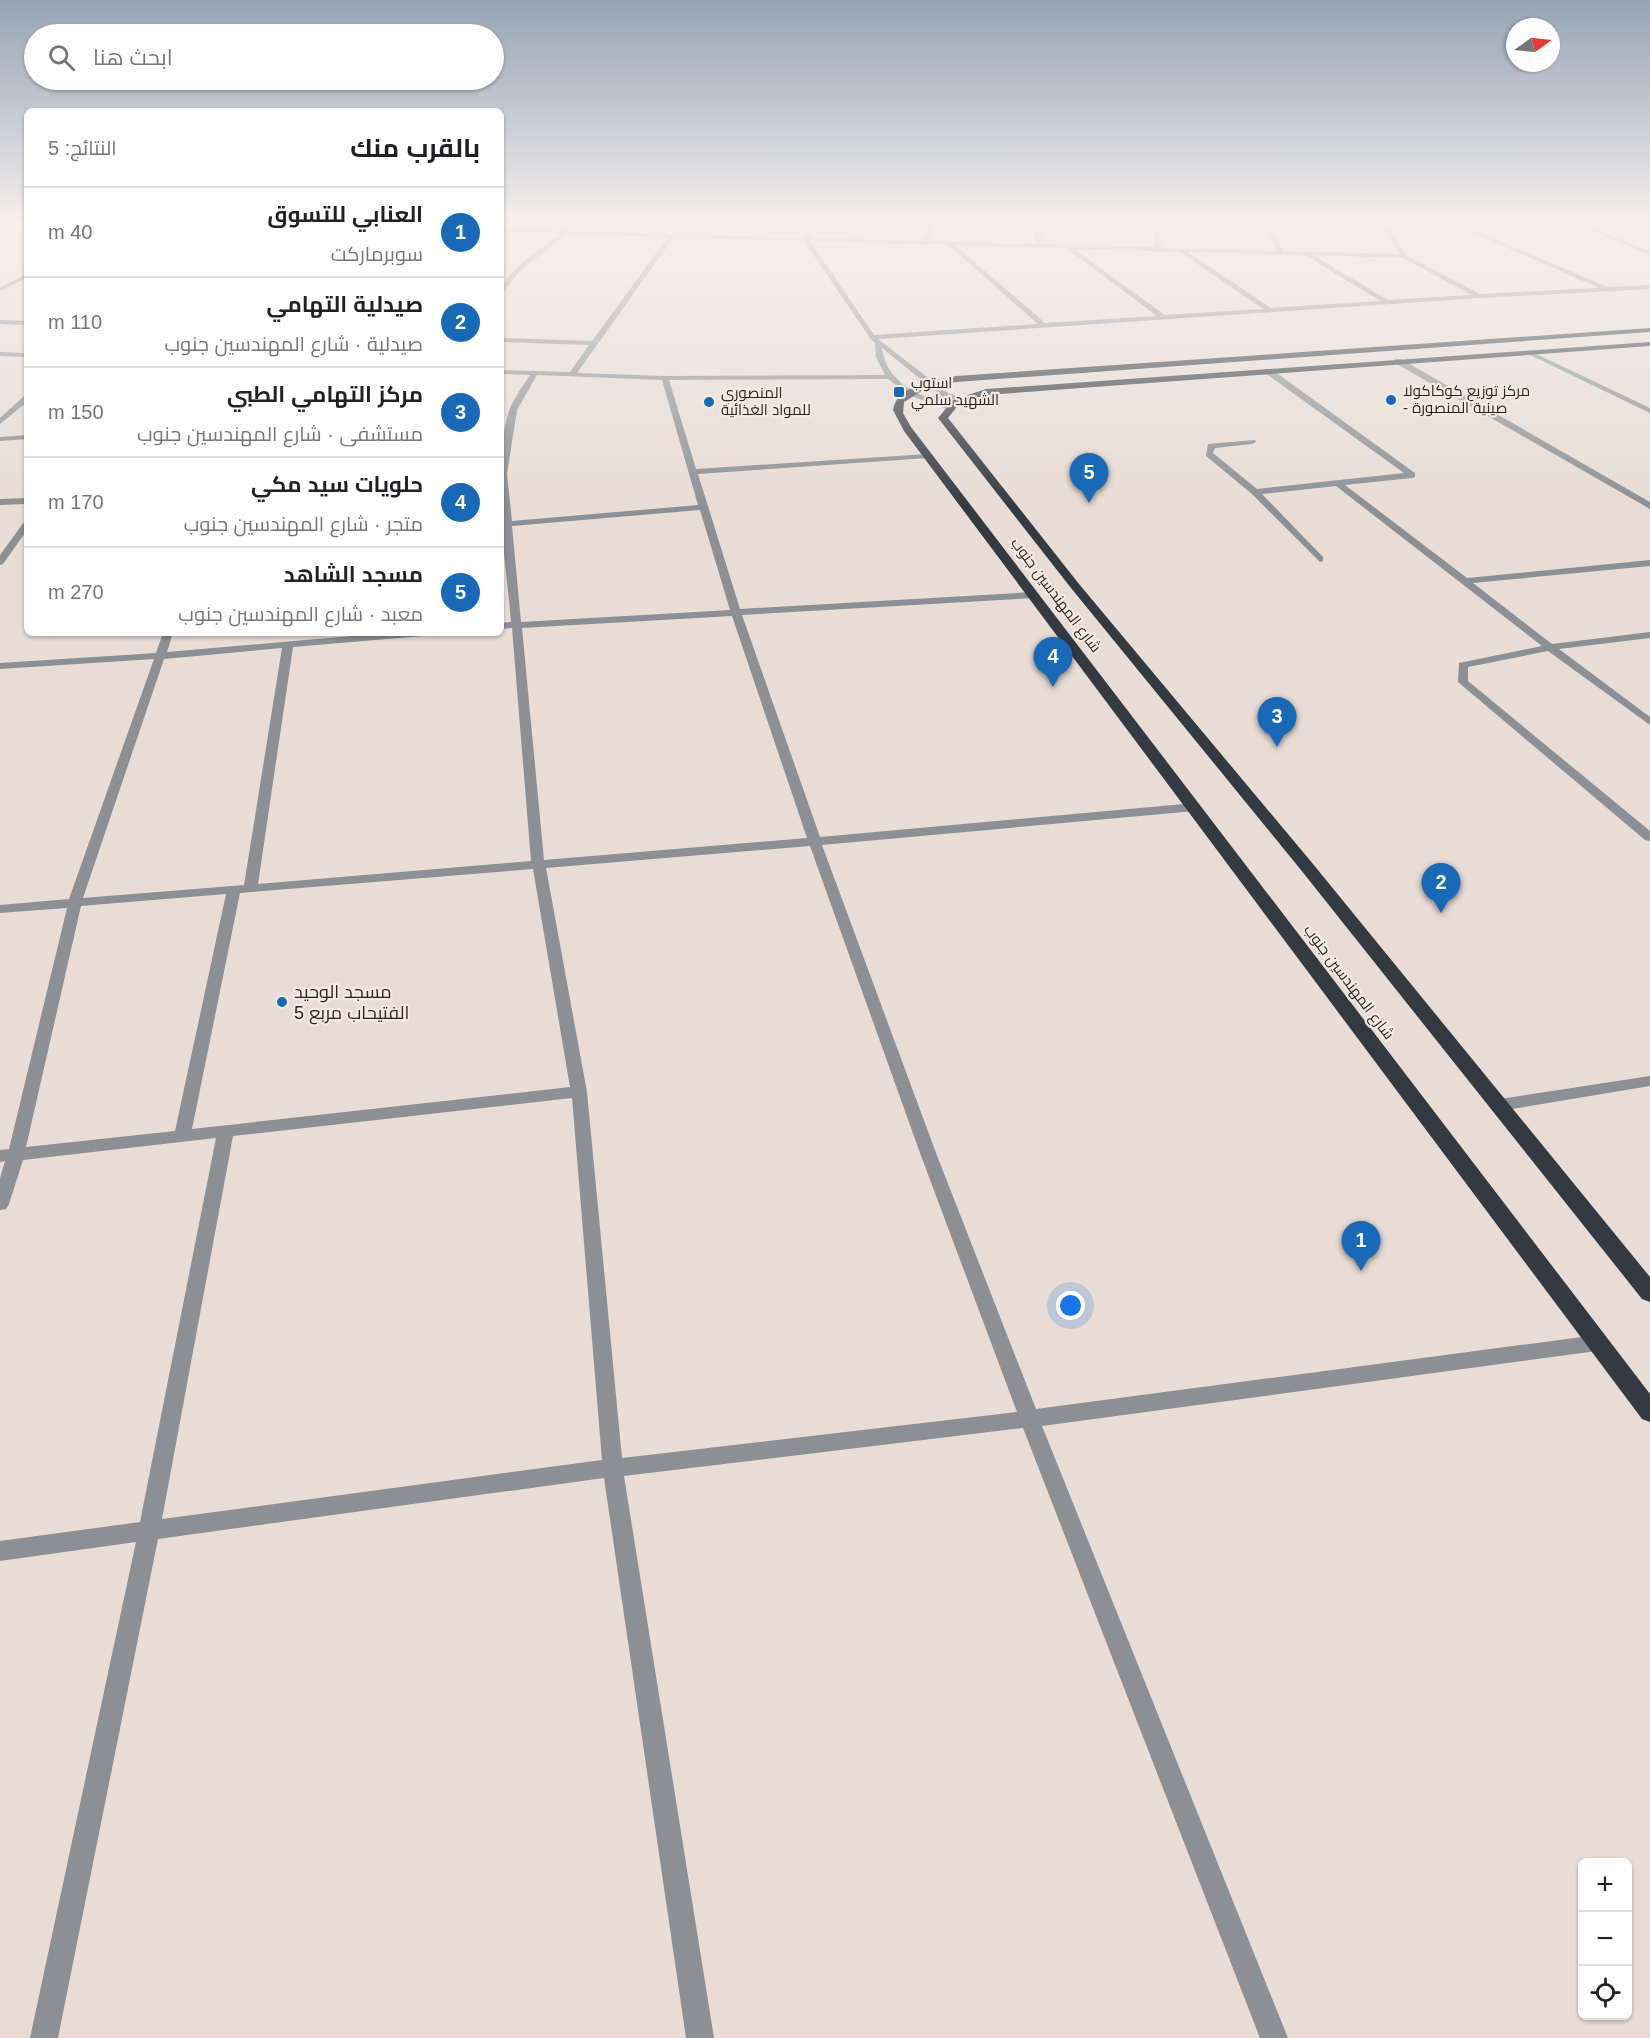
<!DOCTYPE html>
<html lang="ar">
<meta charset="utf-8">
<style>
:root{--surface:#fff;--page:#f2f2f2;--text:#202124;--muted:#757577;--line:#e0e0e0;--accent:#1869b8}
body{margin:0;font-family:Helvetica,Cairo,sans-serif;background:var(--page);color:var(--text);direction:rtl}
.controls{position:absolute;right:18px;bottom:18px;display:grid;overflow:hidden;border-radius:9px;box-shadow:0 2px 4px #0004}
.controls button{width:54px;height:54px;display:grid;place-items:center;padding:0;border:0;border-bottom:2px solid var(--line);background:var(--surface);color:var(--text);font:30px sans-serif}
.compass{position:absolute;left:1506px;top:18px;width:54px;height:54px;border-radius:50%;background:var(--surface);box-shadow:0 2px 4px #0004;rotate:75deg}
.you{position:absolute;left:1071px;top:1306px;width:21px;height:21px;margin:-15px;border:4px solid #fff;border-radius:50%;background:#1a73e8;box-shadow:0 0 0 9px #1a73e833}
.badge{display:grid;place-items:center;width:39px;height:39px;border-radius:50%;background:var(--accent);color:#fff;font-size:20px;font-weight:700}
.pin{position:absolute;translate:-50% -50px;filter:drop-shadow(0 2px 3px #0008)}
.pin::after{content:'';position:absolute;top:32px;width:21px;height:18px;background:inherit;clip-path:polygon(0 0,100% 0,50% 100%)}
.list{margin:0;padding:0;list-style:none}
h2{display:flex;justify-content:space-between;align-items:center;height:78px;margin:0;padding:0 24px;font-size:26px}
h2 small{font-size:20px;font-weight:400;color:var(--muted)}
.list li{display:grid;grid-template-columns:39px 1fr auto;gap:18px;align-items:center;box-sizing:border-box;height:90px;padding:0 24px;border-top:2px solid var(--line)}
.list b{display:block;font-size:22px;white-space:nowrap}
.list p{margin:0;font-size:20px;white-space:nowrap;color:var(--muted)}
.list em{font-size:20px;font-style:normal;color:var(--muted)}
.icon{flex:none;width:33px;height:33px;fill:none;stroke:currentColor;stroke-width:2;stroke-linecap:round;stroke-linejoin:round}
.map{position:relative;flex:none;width:1650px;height:2038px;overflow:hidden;direction:ltr}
.search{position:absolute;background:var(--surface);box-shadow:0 2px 4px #0004;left:24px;top:24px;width:480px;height:66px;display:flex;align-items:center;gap:15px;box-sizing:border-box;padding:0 21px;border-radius:33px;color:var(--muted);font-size:22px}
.panel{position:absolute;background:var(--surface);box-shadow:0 2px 4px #0004;left:24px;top:108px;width:480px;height:528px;border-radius:9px;direction:rtl}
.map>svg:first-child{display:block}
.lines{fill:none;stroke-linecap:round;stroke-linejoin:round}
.minor{fill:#8c9094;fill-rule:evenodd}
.highway{fill:#333a42;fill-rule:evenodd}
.poi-dot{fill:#1869b8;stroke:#f5e9e2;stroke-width:2}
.labels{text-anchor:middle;stroke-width:4.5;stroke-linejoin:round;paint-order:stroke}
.far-poi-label{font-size:15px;fill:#292522;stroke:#f5e9e2;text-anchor:start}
.far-street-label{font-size:15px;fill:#292522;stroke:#f5e9e2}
.poi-label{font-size:18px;fill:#292522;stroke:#f5e9e2;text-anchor:start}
</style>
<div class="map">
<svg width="1650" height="2038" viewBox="0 0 1650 2038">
<rect width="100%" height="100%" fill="#e8dcd5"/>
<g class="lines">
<g class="minor">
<polygon points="16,222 24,222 0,233 0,229"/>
<path d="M 576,222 L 583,222 L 571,231 L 804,238 L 811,222 L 817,222 L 810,238 L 923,241 L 928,222 L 934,222 L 928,241 L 1035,244 L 1035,222 L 1041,222 L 1041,244 L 1155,247 L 1152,222 L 1158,222 L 1161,248 L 1277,251 L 1265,222 L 1271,222 L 1283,251 L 1400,254 L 1379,222 L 1385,222 L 1406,255 L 1480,294 L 1599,288 L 1448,222 L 1467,227 L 1555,222 L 1471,229 L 1608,287 L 1650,285 L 1650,289 L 1479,298 L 878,339 L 949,394 L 961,396 L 958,400 L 944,398 L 882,348 C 886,383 920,397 950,405 L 947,409 L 909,395 L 888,379 L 669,380 L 696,469 L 928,454 L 932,456 L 928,458 L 698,474 L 740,609 L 1034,592 L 1039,595 L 1034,598 L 742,615 L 820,837 L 1195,803 L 1201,807 L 1195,811 L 822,845 L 936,1153 L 1036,1409 L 1597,1335 L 1604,1337 L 1606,1343 L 1604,1349 L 1597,1351 L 1042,1426 L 1288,2038 L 1260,2038 L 1023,1428 L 624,1476 L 714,2038 L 686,2038 L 604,1478 L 158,1539 L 58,2038 L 30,2038 L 136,1542 L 0,1561 L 0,1541 L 140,1522 L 216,1138 L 23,1160 L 9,1204 L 6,1209 L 0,1210 L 0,1178 L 5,1161 L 0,1162 L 0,1150 L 9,1149 L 67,908 L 0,913 L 0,905 L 69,899 L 154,659 L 0,669 L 0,663 L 156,653 L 163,633 L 173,633 L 167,652 L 387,633 L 428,633 L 423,636 L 293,647 L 258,884 L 531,861 L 512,628 L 501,629 L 501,623 L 511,622 C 506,559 490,472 509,411 C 513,399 523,386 530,375 L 501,374 L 501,370 L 570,372 L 589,345 L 501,342 L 501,338 L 592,341 L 668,237 L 567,234 L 522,269 L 501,294 C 501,273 545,246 560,234 L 501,233 L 501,229 L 565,231 ZM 674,237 L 804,241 L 870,338 L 875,343 L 876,357 L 885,375 L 665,376 L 577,373 ZM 810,241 L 948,245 L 1038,324 L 874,335 ZM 955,245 L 1066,248 L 1157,316 L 1045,323 ZM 1074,249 L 1180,252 L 1263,309 L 1165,315 ZM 1188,252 L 1305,255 L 1380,301 L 1271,308 ZM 1313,255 L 1403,258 L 1472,295 L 1388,300 ZM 537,375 L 662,380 L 698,505 L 512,521 L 507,474 L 517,410 ZM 700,510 L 730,610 L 521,622 L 512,526 ZM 732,616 L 807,838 L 544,860 L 522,628 ZM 282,648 L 244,885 L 83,898 L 164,659 ZM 810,846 L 920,1153 L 1017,1412 L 622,1458 L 587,1092 L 546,868 ZM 533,869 L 570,1087 L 192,1129 L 240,893 ZM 226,894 L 175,1131 L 26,1147 L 81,906 ZM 572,1098 L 602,1460 L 162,1519 L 233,1136 Z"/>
<polygon points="1569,222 1577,222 1650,251 1650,255"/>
<polygon points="27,274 27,278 0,291 0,287"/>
<polygon points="0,320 27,321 27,325 0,324"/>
<polygon points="1528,350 1650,408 1650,413 1526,353"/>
<polygon points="0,352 27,353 27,357 0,356"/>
<polygon points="1395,359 1401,359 1650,502 1650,509 1395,363"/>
<polygon points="1265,369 1271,369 1415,473 1415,477 1412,478 1345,485 1467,578 1650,560 1650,566 1473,583 1552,644 1650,632 1650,638 1559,649 1650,717 1650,725 1548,651 1468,667 1468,681 1650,831 1650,841 1645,840 1458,682 1459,663 1542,646 1336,486 1262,494 1323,557 1323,561 1320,562 1252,494 1206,456 1208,444 1255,440 1256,442 1252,444 1215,448 1213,453 1257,489 1404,473 1265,373"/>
<polygon points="24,396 27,396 27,402 0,424 0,418"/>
<polygon points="27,435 27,439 0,441 0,437"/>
<polygon points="27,498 27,504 0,505 0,499"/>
<polygon points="27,521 27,530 3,564 0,565 0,555 24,522"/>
<polygon points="1650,1076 1650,1086 1500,1111 1494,1109 1492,1105 1494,1101 1500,1099"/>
</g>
<g class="highway">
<path d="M 1650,328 L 1650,332 L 956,382 L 925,389 L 904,402 L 903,413 L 911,427 L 1650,1394 L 1650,1422 L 1642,1419 L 904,431 L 893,410 C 897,384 935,381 956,376 Z"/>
<polygon points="1650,342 1650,346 986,395 959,404 948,418 1079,584 1313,864 1650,1277 1650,1302 1642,1299 1301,870 1071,588 938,418 953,400 986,389"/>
</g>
</g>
<linearGradient id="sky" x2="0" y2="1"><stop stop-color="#95a3b6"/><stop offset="0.44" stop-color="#f5efec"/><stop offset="1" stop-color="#f5efec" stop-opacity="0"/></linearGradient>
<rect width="1650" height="507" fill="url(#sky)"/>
<g class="poi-dot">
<rect x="893" y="386" width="12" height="12" rx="3"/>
<circle cx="1391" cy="400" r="6"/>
<circle cx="709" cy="402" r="6"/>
<circle cx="282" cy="1002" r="6"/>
</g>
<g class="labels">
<g class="far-poi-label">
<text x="911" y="388">استوب<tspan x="911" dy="17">الشهيد سلمي</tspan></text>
<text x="1403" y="396">مركز توزيع كوكاكولا<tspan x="1403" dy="17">- صينية المنصورة</tspan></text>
<text x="721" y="398">المنصوري<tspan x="721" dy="17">للمواد الغذائية</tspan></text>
</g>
<g class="far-street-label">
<text transform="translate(1056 595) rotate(53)" y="5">شارع المهندسين جنوب</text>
<text transform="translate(1349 982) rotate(53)" y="5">شارع المهندسين جنوب</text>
</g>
<g class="poi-label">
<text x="294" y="998">مسجد الوحيد<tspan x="294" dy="21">الفتيحاب مربع 5</tspan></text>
</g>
</g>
</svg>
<div class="controls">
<button>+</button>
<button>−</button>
<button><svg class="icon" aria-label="locate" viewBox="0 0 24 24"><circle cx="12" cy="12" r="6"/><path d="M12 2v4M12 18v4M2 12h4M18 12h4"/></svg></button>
</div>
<svg class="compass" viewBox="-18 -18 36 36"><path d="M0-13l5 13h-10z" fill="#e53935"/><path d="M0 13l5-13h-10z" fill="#757577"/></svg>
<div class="you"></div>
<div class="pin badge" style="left:1361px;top:1271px">1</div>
<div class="pin badge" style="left:1441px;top:913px">2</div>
<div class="pin badge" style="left:1277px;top:747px">3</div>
<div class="pin badge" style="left:1053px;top:687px">4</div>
<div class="pin badge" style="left:1089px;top:503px">5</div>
<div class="search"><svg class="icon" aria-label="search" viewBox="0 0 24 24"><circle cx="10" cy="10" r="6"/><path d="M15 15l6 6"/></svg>ابحث هنا</div>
<section class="panel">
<h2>بالقرب منك<small>النتائج: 5</small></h2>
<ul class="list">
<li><span class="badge">1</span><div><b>العنابي للتسوق</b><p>سوبرماركت</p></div><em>40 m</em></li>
<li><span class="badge">2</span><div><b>صيدلية التهامي</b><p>صيدلية · شارع المهندسين جنوب</p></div><em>110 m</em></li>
<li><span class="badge">3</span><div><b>مركز التهامي الطبي</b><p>مستشفى · شارع المهندسين جنوب</p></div><em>150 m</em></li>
<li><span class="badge">4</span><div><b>حلويات سيد مكي</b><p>متجر · شارع المهندسين جنوب</p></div><em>170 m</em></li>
<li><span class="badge">5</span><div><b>مسجد الشاهد</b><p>معبد · شارع المهندسين جنوب</p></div><em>270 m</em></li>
</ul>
</section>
</div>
